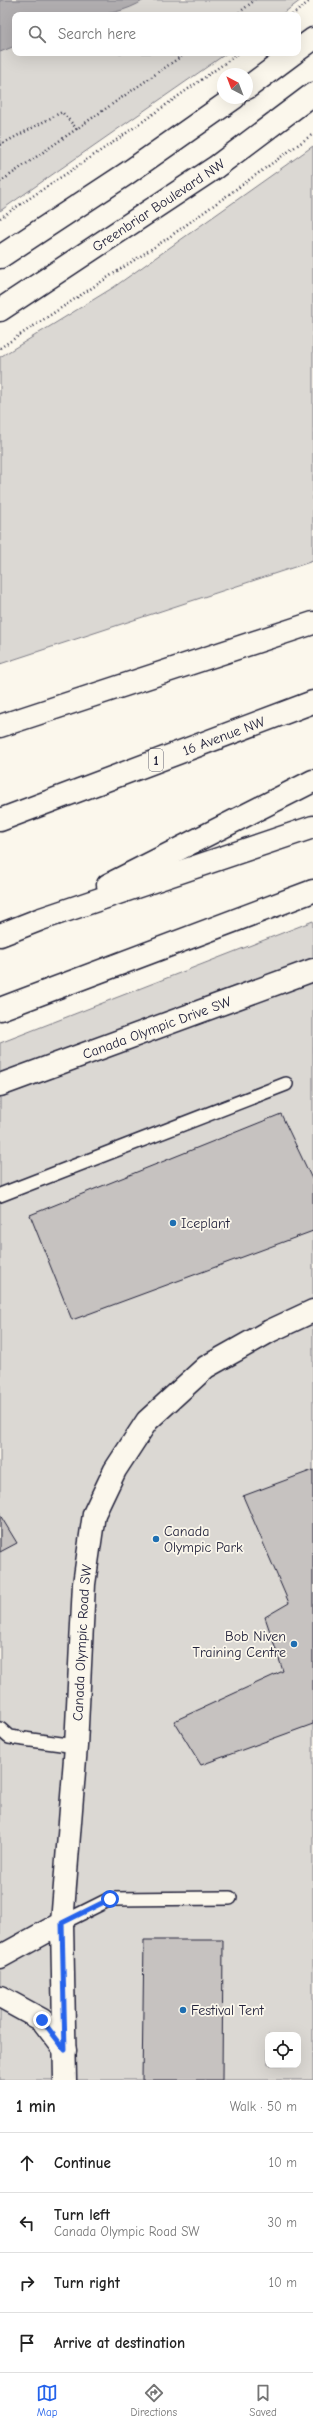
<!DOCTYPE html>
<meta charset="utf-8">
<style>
:root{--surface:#fff;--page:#f2f2f2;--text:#222;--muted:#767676;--line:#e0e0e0;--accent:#2563eb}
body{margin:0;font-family:"Comic Neue",sans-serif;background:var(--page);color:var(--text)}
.controls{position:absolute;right:12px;bottom:12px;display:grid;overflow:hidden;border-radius:8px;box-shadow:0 4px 16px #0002}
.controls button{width:36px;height:36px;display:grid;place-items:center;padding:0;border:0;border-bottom:1px solid var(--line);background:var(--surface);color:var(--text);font:20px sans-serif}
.compass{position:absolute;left:217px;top:68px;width:36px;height:36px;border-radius:50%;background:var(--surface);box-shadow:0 4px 16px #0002;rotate:318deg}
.stop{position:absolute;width:12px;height:12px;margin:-9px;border:3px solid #2563eb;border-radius:50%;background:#fff}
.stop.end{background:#2563eb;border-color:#fff;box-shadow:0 1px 4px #0008}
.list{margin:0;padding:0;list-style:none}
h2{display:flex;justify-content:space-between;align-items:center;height:52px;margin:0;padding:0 16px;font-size:17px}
h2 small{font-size:13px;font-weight:400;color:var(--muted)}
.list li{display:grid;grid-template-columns:26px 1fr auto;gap:12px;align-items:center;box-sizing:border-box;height:60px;padding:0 16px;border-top:1px solid var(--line)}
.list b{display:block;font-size:15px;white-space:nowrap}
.list p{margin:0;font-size:13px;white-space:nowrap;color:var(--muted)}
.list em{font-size:13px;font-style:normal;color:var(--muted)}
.icon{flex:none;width:22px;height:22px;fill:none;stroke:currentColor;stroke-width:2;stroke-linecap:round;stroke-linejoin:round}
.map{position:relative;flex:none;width:313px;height:2080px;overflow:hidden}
.search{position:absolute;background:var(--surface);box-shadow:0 4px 16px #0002;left:12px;right:12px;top:12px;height:44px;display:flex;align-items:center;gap:10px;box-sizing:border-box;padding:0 14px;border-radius:8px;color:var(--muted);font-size:15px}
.sheet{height:292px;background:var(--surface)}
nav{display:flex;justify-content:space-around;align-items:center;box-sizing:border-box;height:56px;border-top:1px solid var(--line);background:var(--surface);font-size:11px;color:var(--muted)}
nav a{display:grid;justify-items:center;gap:2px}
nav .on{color:var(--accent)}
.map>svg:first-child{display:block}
.green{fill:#dbd8d3;stroke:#7e7d87;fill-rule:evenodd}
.water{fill:#b1aeb0;stroke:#787681}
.building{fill:#c6c2c0;stroke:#22223b}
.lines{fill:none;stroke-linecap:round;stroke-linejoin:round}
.service-casing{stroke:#22223b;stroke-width:16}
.minor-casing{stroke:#22223b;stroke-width:25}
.tertiary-casing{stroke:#22223b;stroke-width:25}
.motorway-casing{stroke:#22223b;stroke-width:25}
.path{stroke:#22223b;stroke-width:2.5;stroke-dasharray:1 3;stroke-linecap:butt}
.service{stroke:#fbf7ec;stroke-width:13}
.minor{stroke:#fbf7ec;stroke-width:22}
.tertiary{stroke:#fbf7ec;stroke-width:22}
.motorway{stroke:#fbf7ec;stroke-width:22}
.route{stroke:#2563eb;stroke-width:5}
.poi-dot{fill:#1f6fb2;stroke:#fbf7ec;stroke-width:1.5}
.labels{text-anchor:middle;stroke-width:3.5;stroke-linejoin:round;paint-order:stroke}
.shield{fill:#fbf7ec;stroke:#636270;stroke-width:1}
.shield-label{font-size:13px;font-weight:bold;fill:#22223b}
.street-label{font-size:14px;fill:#22223b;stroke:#fbf7ec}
.poi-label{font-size:14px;fill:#22223b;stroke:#fbf7ec;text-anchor:start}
</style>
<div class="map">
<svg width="313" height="2080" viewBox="0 0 313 2080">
<rect width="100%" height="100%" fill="#fbf7ec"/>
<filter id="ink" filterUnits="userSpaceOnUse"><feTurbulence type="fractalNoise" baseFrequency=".025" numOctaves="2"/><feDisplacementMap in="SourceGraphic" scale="8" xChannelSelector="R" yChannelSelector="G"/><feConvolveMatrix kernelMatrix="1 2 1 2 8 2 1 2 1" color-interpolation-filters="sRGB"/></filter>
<g filter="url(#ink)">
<g class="green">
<polygon points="0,0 301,0 281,15 15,15 15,53 227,53 0,211"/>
<polygon points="313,146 313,561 0,664 0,357 114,287"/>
<path d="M 313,921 L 313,2080 L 0,2080 L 0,1043 ZM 268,2035 L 298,2035 L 298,2065 L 268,2065 Z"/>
</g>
<path class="water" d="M 0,0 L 144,0 C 110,23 54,15 15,15 L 15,46 L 0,52 Z"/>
<g class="building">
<polygon points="281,1114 313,1181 313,1231 72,1320 30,1215"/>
<polygon points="313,1470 313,1724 201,1765 174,1721 283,1671 265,1617 289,1603 243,1496"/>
<polygon points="0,1515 17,1543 0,1552"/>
<polygon points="144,1940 223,1940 222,2080 142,2080"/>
</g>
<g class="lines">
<g class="service-casing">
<g id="service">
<polyline points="0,1195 286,1084"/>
<polyline points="0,1729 9,1737 76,1746"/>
<polyline points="62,1923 110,1899 230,1898"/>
</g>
</g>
<g class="minor-casing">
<g id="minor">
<path id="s1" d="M 0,1085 L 313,970"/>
<polyline points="0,1957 62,1923"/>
<polyline points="0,1997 42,2020 65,2050"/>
<path id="s2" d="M 65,2080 L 62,1923 L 76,1746 L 84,1584 L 94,1514 L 115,1470 L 147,1421 L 206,1367 L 270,1331 L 313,1311"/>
</g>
</g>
<g class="tertiary-casing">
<g id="tertiary">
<polyline points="298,50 313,39"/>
<polyline points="247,88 294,53"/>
<polyline points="0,257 126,174 234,98"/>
<path id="s3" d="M 0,310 L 216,167 L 313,94"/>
</g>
</g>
<g class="motorway-casing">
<g id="motorway">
<polyline points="0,726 313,623"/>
<path id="s4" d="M 0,820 L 313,702"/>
<polyline points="108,885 313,781"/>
<polyline points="0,935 41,919 313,827"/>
<polyline points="0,1009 313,891"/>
</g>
</g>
<g class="path">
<polyline points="236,15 255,0"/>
<polyline points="292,15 311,0"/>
<polyline points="0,145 62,112 77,129"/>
<polyline points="0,182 186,53"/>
<polyline points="0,218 118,139 239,53"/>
<polyline points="0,348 165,240 313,134"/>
</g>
<use href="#service" class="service"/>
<use href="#minor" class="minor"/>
<use href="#tertiary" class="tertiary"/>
<use href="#motorway" class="motorway"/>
</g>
</g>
<g class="lines" filter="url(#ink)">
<polyline class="route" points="42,2020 65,2050 62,1923 110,1899"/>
</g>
<g class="poi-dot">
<circle cx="173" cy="1223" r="4"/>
<circle cx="156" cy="1539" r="4"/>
<circle cx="294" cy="1644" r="4"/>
<circle cx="183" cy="2010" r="4"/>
</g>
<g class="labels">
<rect class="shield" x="149" y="749" width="14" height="22" rx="3"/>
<g class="shield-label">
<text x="156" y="765">1</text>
</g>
<g class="street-label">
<text dy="5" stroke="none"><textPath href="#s3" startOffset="190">Greenbriar Boulevard NW</textPath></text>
<text dy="5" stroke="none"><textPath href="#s4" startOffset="239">16 Avenue NW</textPath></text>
<text dy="5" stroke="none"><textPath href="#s1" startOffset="167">Canada Olympic Drive SW</textPath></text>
<text dy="5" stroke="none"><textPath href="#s2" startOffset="438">Canada Olympic Road SW</textPath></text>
</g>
<g class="poi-label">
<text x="181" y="1228">Iceplant</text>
<text x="164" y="1536">Canada<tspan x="164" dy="16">Olympic Park</tspan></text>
<text x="286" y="1641" text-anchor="end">Bob Niven<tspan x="286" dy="16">Training Centre</tspan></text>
<text x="191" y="2015">Festival Tent</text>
</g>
</g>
</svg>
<div class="controls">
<button><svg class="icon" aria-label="locate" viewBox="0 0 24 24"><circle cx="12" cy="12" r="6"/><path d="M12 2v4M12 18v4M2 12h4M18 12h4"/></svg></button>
</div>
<svg class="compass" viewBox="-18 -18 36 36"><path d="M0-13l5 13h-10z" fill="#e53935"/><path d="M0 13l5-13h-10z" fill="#767676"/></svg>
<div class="stop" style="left:110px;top:1899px"></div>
<div class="stop end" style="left:42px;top:2020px"></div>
<div class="search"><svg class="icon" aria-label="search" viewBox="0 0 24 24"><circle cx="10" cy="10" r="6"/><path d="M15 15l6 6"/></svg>Search here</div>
</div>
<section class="sheet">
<h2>1 min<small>Walk · 50 m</small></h2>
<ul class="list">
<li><svg class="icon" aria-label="ahead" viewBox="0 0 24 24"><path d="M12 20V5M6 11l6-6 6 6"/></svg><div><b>Continue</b></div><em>10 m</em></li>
<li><svg class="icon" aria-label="left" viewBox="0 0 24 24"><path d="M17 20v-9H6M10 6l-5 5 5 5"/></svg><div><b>Turn left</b><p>Canada Olympic Road SW</p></div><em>30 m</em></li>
<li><svg class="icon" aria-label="right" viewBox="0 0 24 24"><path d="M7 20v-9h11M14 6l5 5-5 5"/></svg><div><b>Turn right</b></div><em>10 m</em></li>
<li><svg class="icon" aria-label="arrive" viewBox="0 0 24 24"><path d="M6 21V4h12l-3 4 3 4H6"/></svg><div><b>Arrive at destination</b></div></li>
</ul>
</section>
<nav>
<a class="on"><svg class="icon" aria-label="map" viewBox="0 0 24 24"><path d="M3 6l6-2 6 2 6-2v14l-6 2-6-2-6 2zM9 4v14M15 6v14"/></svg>Map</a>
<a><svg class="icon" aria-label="directions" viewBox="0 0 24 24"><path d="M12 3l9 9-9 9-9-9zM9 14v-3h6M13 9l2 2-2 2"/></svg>Directions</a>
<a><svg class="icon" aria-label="saved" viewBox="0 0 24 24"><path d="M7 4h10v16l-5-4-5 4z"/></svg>Saved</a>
</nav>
